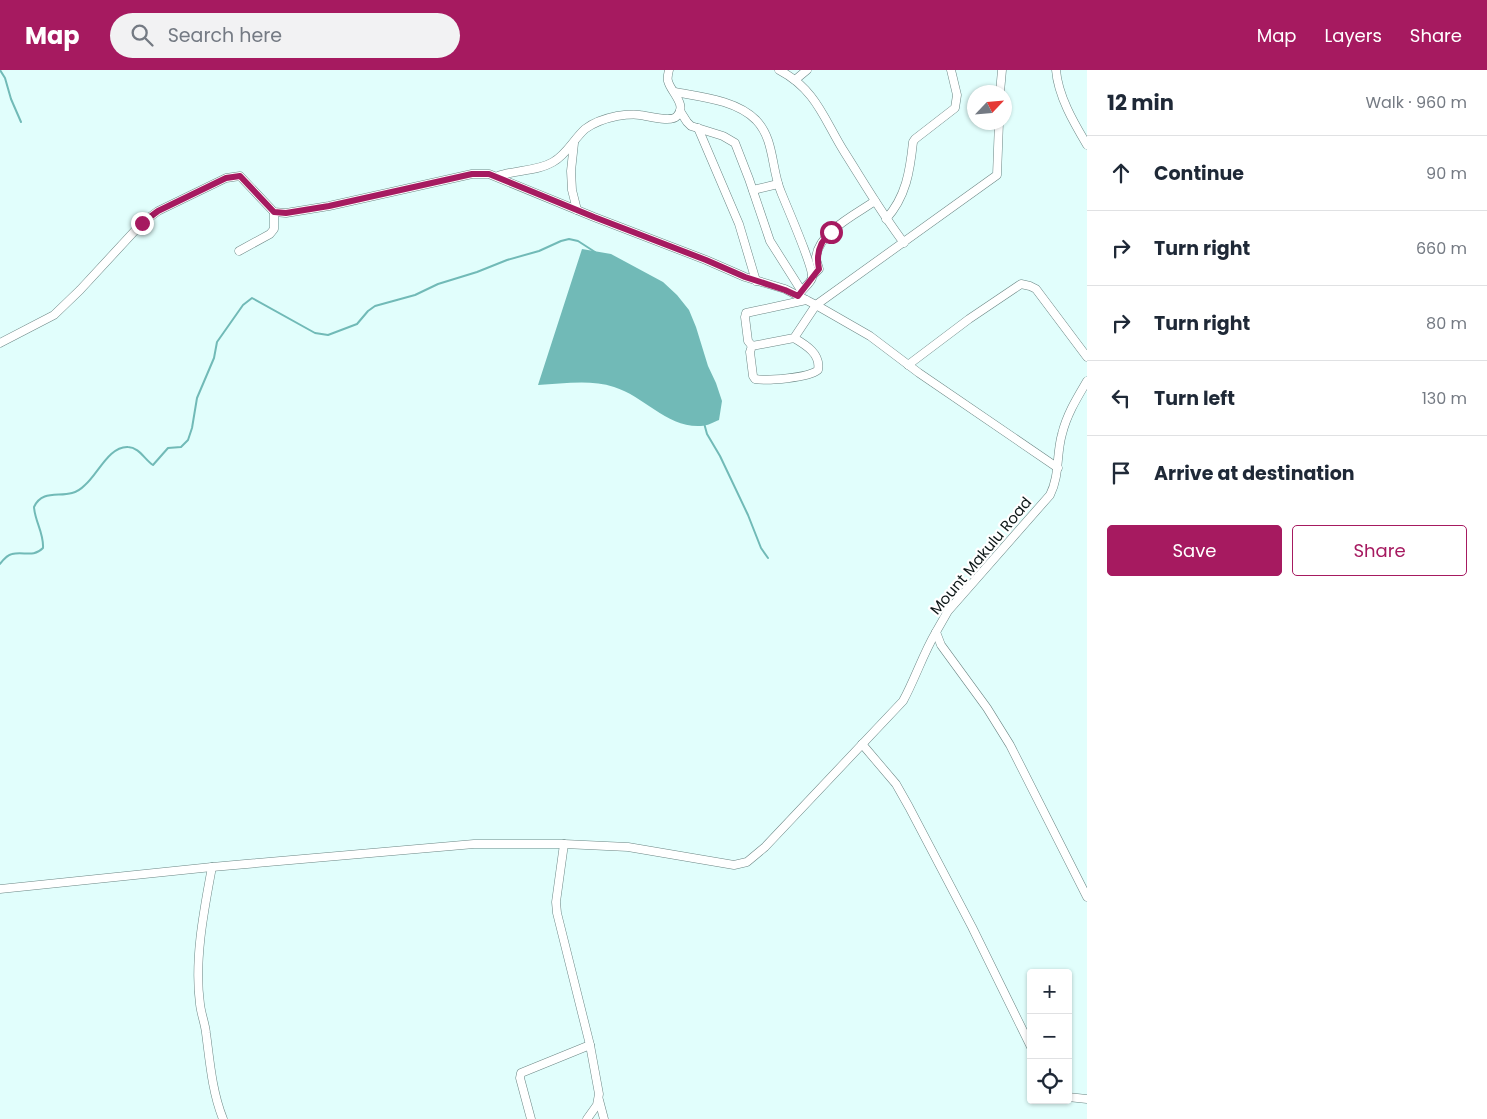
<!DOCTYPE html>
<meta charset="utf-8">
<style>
:root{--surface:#fff;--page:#f2f2f3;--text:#1f2937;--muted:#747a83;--line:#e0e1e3;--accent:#a61a60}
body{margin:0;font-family:Poppins,sans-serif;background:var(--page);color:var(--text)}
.controls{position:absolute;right:15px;bottom:15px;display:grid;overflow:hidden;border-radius:5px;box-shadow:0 1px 4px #0004}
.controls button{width:45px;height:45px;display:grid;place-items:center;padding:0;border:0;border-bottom:1px solid var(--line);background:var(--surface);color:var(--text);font:25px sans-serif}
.compass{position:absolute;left:967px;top:15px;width:45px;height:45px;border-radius:50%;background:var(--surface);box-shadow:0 1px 4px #0004;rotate:64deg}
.stop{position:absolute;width:15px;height:15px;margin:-11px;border:4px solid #a61a60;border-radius:50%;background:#fff}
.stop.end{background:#a61a60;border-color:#fff;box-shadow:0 1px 5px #0008}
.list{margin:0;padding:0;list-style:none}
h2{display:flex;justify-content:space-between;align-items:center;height:65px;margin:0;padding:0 20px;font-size:21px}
h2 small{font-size:16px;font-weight:400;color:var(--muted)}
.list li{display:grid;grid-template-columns:32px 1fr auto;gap:15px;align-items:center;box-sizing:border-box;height:75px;padding:0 20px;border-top:1px solid var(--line)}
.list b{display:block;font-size:19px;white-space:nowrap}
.list em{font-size:16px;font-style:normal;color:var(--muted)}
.actions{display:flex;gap:10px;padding:15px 20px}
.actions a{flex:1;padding:11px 0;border:1px solid var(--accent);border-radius:5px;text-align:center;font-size:18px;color:var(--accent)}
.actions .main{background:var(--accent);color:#fff}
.icon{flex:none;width:28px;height:28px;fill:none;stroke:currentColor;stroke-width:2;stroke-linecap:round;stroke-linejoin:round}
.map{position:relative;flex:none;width:1087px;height:1049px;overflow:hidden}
header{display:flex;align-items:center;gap:30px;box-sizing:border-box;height:70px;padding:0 25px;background:var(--accent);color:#fff}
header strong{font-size:24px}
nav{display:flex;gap:28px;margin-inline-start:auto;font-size:18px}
.search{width:350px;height:45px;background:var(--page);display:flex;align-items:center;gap:12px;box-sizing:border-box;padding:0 18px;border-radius:28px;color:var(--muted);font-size:19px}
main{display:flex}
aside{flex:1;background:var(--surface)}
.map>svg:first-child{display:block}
.water{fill:#71bab7}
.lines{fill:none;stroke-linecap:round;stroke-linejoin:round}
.stream{stroke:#71bab7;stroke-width:2}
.minor-casing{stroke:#6b8684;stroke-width:9}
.minor{stroke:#fff;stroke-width:8}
.route{stroke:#a61a60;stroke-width:6}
.labels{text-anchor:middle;stroke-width:4.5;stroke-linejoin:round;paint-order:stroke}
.street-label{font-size:15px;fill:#0d1717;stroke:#fff}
</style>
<header>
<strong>Map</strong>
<div class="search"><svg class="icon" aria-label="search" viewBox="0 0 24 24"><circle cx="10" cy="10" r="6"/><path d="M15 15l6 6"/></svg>Search here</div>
<nav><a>Map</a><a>Layers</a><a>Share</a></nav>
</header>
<main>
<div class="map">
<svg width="1087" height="1049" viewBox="0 0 1087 1049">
<rect width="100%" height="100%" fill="#e1fefc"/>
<path class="water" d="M 582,179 L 611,184 L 663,212 L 677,225 L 689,240 L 696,257 L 708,296 L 716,313 L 722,331 L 719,350 C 714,352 707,356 701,356 C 667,358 644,326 614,317 C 590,309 562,314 538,315 Z"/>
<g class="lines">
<g class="stream">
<polyline points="0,0 5,8 11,29 21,52"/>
<polyline points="704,353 707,364 720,386 748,445 761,478 768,488"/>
<path d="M 0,494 C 3,490 7,485 12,484 C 24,481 33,488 43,478 C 44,463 35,452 34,437 C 42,420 58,427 72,423 C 77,422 82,418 85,415 C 98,404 109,376 128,377 C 139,377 145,390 153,395 L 168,378 L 181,377 L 188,370 L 192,358 L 197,328 L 214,288 L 217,272 L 243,235 L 252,228 L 315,263 L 328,265 L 357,254 L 368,241 L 375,236 L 415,225 L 438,214 L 477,202 L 507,190 L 539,181 L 561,171 L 569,169 L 578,171 L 595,182"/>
</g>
<g class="minor-casing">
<g id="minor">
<path d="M 779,0 C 817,20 824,50 845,83 C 864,113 882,144 904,173"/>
<path d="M 1056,0 C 1058,26 1074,53 1087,75"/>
<polyline points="795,10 807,0"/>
<path d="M 675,22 C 701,27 736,30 756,50 C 775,70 771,99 781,122 C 786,135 814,198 812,208 C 810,214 801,220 798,226"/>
<polyline points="1000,22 1002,0"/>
<polyline points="680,41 687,52 691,56 723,66 735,73 749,109 770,171 801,220"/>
<polyline points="698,58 739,154 756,211"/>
<polyline points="574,73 571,101 572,120 577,140"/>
<path d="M 498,106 C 515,100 538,101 553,92 C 567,84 573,70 585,59 C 593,53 607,48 617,46 C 624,45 633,44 640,45 C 649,46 671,53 677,46 C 688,35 670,21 668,11 C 667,8 668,4 669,0"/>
<polyline points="753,120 778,114"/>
<path d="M 886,149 C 906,127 910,101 913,72 L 915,69 L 955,38 L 957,25 L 951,0"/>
<polyline points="239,181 270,164 274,159 274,142"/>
<path d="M 812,206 L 819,199 C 818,195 816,191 816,187 C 819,162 856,144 875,131"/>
<path d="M 794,268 C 806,275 821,284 818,300 C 808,308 768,311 755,309 L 753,306 L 750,282 L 752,276 L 794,268 L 816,235 L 997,105 L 999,52"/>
<polyline points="0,273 54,245 80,220 142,153 158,141 226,108 240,106 274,142 286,143 329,136 472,104 489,104 594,147 706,190 745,207 785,219 816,235 870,266 919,303 1058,398"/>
<polyline points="752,276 748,271 745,247 746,243 806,230"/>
<polyline points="908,295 969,249 1021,214 1030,216 1036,219 1087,287"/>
<path d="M 1087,311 C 1077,328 1067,344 1062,364 C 1056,385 1060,405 1050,425 L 948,541 L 936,562 L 941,575 L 987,638 L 1010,675 L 1087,827"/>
<polyline points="862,674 896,714 909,737 972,857 1031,977"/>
<polyline points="564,774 556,832 557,843 590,975 599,1024 597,1035 587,1049"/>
<path d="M 212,797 C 204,840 194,890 200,934 C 201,944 205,953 206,963 C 210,993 212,1021 223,1049"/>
<path d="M 0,819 L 212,797 L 474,774 L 564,774 L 628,777 L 734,795 L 747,792 L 765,777 L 903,631 C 915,609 923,584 936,562"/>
<polyline points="1068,1027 1087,1029"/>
<polyline points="599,1030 604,1049"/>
<polyline points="531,1049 520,1008 521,1003 590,975"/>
</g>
</g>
<use href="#minor" class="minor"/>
</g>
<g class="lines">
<path class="route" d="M 142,153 L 158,141 L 226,108 L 240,106 L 274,142 L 286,143 L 329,136 L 472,104 L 489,104 L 594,147 L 706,190 L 745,207 L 785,220 L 798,226 L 819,199 C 816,184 819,172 831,162"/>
</g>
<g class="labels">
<g class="street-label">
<text transform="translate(981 486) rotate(-50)" y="5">Mount Makulu Road</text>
</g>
</g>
</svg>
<div class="controls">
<button>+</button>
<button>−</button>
<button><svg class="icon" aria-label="locate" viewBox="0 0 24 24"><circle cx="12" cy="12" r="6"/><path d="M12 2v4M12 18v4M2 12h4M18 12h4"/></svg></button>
</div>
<svg class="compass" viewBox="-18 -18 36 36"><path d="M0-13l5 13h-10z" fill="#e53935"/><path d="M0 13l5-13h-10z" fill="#747a83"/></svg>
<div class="stop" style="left:831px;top:162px"></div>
<div class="stop end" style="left:142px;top:153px"></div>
</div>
<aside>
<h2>12 min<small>Walk · 960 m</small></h2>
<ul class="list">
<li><svg class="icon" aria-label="ahead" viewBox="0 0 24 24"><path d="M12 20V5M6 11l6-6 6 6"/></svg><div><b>Continue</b></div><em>90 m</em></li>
<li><svg class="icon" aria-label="right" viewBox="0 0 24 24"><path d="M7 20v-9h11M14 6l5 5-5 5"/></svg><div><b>Turn right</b></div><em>660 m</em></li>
<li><svg class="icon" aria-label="right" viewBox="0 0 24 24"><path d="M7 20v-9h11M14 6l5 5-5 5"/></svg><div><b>Turn right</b></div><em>80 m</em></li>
<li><svg class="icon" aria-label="left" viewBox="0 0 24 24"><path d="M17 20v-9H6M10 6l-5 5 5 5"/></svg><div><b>Turn left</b></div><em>130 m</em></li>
<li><svg class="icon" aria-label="arrive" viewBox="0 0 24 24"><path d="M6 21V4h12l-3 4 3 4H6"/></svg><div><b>Arrive at destination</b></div></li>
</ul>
<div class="actions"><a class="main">Save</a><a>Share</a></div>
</aside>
</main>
